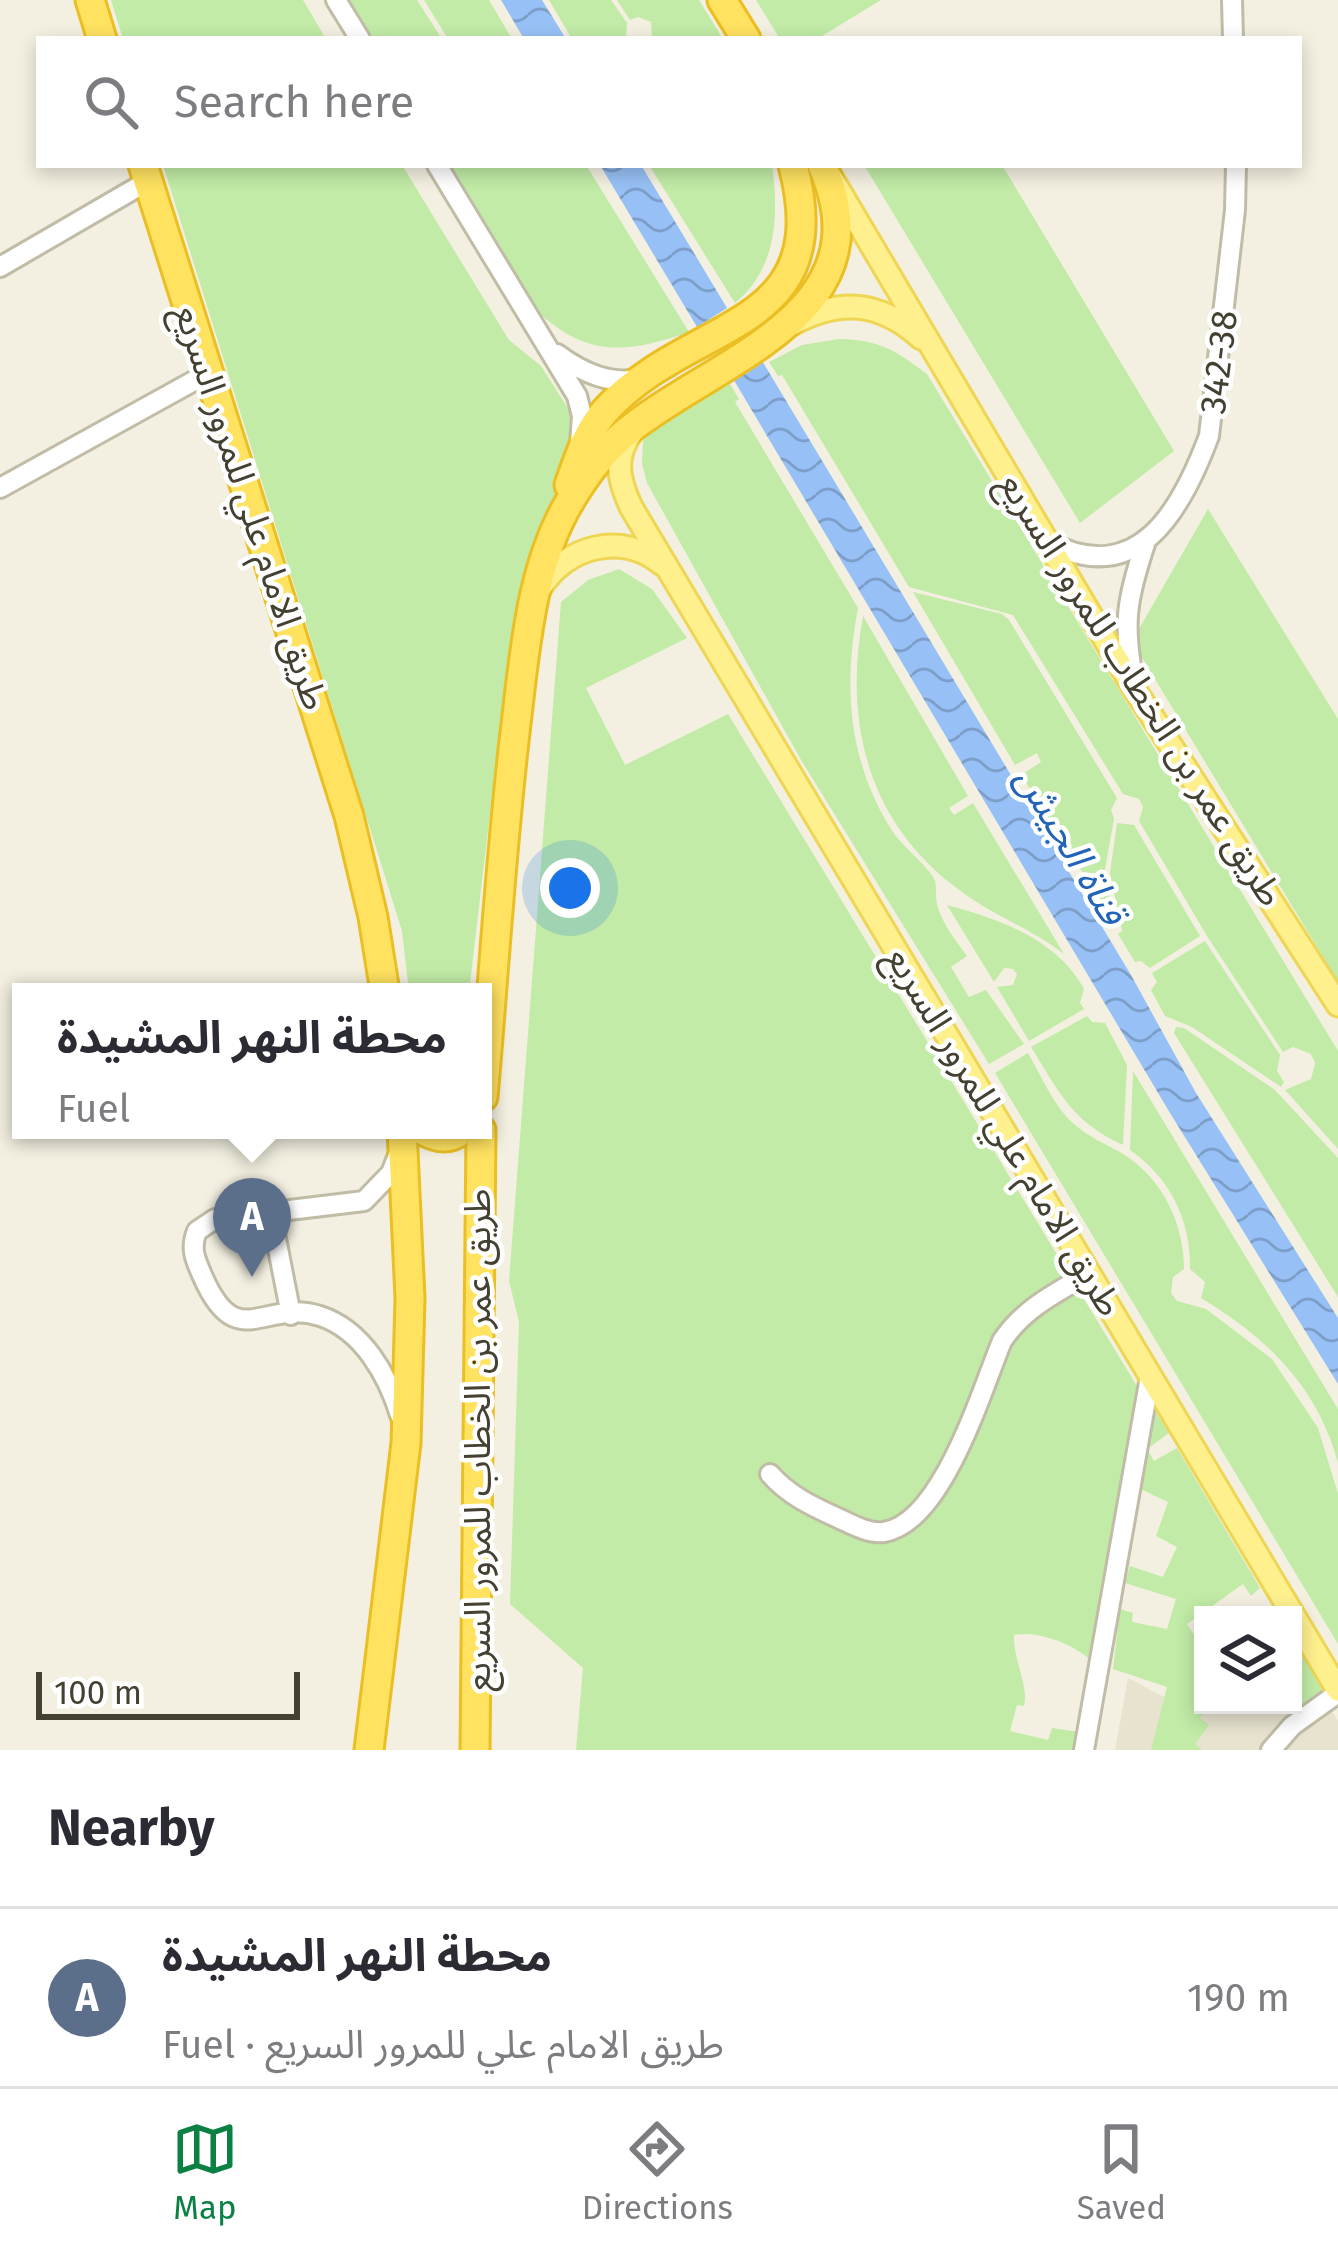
<!DOCTYPE html>
<meta charset="utf-8">
<style>
:root{--surface:#fff;--page:#f7f7f7;--text:#2b2b33;--muted:#7c7c81;--line:#e1e1e2;--accent:#0b8043}
body{margin:0;font-family:"Fira Sans","Noto Sans Arabic",sans-serif;background:var(--page);color:var(--text)}
.controls{position:absolute;right:36px;bottom:36px;display:grid;overflow:hidden;border-radius:0px;box-shadow:0 6px 18px #0003}
.controls button{width:108px;height:108px;display:grid;place-items:center;padding:0;border:0;border-bottom:3px solid var(--line);background:var(--surface);color:var(--text);font:60px sans-serif}
.scale{position:absolute;left:36px;bottom:30px;width:264px;box-sizing:border-box;padding-left:12px;border:6px solid #444032;border-top:0;font-size:33px;line-height:42px;white-space:nowrap;color:#444032;-webkit-text-stroke:9px #fff;paint-order:stroke}
.you{position:absolute;left:570px;top:888px;width:42px;height:42px;margin:-30px;border:9px solid #fff;border-radius:50%;background:#1a73e8;box-shadow:0 0 0 18px #1a73e833}
.badge{display:grid;place-items:center;width:78px;height:78px;border-radius:50%;background:var(--accent);color:#fff;font-size:39px;font-weight:700}
.pin{position:absolute;translate:-50% -99px;filter:drop-shadow(0 3px 6px #0008)}
.pin::after{content:'';position:absolute;top:63px;width:42px;height:36px;background:inherit;clip-path:polygon(0 0,100% 0,50% 100%)}
.popup{position:absolute;left:12px;top:983px;width:480px;height:156px;box-sizing:border-box;display:grid;place-content:center;border-radius:0px;background:var(--surface);filter:drop-shadow(0 3px 9px #0005);font-size:39px;white-space:nowrap;color:var(--muted)}
.popup b{font-size:45px;color:var(--text)}
.popup::after{content:'';position:absolute;left:50%;top:100%;margin-left:-24px;border:24px solid transparent;border-top-color:var(--surface)}
.list{margin:0;padding:0;list-style:none}
h2{display:flex;justify-content:space-between;align-items:center;height:156px;margin:0;padding:0 48px;font-size:51px}
h2 small{font-size:39px;font-weight:400;color:var(--muted)}
.list li{display:grid;grid-template-columns:78px 1fr auto;gap:36px;align-items:center;box-sizing:border-box;height:180px;padding:0 48px;border-top:3px solid var(--line)}
.list b{display:block;font-size:45px;white-space:nowrap}
.list p{margin:0;font-size:39px;white-space:nowrap;color:var(--muted)}
.list em{font-size:39px;font-style:normal;color:var(--muted)}
.icon{flex:none;width:66px;height:66px;fill:none;stroke:currentColor;stroke-width:2;stroke-linecap:round;stroke-linejoin:round}
.map{position:relative;flex:none;width:1338px;height:1750px;overflow:hidden}
.search{position:absolute;background:var(--surface);box-shadow:0 6px 18px #0003;left:36px;right:36px;top:36px;height:132px;display:flex;align-items:center;gap:30px;box-sizing:border-box;padding:0 42px;border-radius:0px;color:var(--muted);font-size:45px}
.sheet{height:336px;background:var(--surface)}
nav{display:flex;justify-content:space-around;align-items:center;box-sizing:border-box;height:168px;border-top:3px solid var(--line);background:var(--surface);font-size:33px;color:var(--muted)}
nav a{display:grid;justify-items:center;gap:6px}
nav .on{color:var(--accent)}
.map>svg:first-child{display:block}
.residential{fill:#e7e3cf}
.green{fill:#c1eba6}
.water{fill:url(#water-waves)}
.lines{fill:none;stroke-linecap:round;stroke-linejoin:round}
.minor-casing{stroke:#c1bca6;stroke-width:24}
.major-casing{stroke:#eed654;stroke-width:27}
.highway-casing{stroke:#ebbf23;stroke-width:33}
.minor{stroke:#fff;stroke-width:18}
.major{stroke:#fff08e;stroke-width:21}
.highway{stroke:#ffe260;stroke-width:27}
.labels{text-anchor:middle;stroke-width:9;stroke-linejoin:round;paint-order:stroke}
.street-label{font-size:36px;fill:#444032;stroke:#fff}
.water-label{font-size:39px;font-style:italic;fill:#2363b8;stroke:#fff}
</style>
<div class="map">
<svg width="1338" height="1750" viewBox="0 0 1338 1750">
<defs>
<pattern id="water-waves" width="16" height="10" patternUnits="userSpaceOnUse" patternTransform="scale(3)"><rect width="16" height="10" fill="#97c1f6"/><path d="M0 5q4-4 8 0t8 0" fill="none" stroke="#7d9ec8"/></pattern>
</defs>
<rect width="100%" height="100%" fill="#f3f0e1"/>
<polygon class="residential" points="1293,1661 1338,1720 1338,1750 1115,1750 1128,1678 1179,1705 1293,1705"/>
<g class="green">
<polygon points="111,0 303,0 326,39 123,39"/>
<polygon points="347,0 417,0 442,39 371,39"/>
<polygon points="424,0 489,0 512,39 448,39"/>
<polygon points="549,0 611,0 627,23 626,39 572,39"/>
<polygon points="617,0 699,0 723,39 652,39 651,22 638,17 630,20"/>
<polygon points="756,0 881,0 817,39 780,39"/>
<polygon points="163,165 402,165 509,340 541,366 578,424 569,467 539,542 521,601 491,804 469,992 409,992 402,931"/>
<path d="M 448,165 L 586,165 L 689,332 C 626,354 586,358 535,309 Z"/>
<path d="M 649,165 L 772,165 C 779,215 777,269 735,303 Z"/>
<polygon points="864,165 1002,165 1174,451 1080,523"/>
<path d="M 839,339 C 880,340 895,350 927,374 L 1338,1051 L 1338,1149 L 1285,1090 L 1311,1079 L 1315,1063 L 1311,1054 L 1293,1047 L 1283,1052 L 1207,936 L 1139,821 L 1143,807 L 1139,799 L 1123,794 L 1013,615 L 909,587 L 782,375 L 778,376 L 769,362 L 802,345 Z"/>
<path d="M 730,384 L 739,399 L 735,402 L 858,608 C 843,686 848,763 893,832 C 901,845 932,870 935,881 C 937,889 935,899 938,908 C 944,926 956,941 967,956 L 951,967 L 969,997 L 986,990 L 1024,1044 L 989,1064 L 801,760 L 647,483 L 642,463 L 643,440 L 663,423 Z"/>
<polygon points="1208,509 1338,719 1338,982 1132,641"/>
<path d="M 619,569 L 652,589 L 687,638 L 586,688 L 625,765 L 728,714 L 1143,1396 L 1091,1661 C 1075,1644 1036,1630 1014,1635 C 1013,1660 1029,1686 1024,1706 L 1017,1705 L 1010,1731 L 1048,1740 L 1052,1728 L 1079,1732 L 1077,1750 L 576,1750 L 583,1668 L 510,1604 L 519,1322 L 509,1281 L 561,602 L 588,580 Z"/>
<polygon points="913,592 1002,614 1009,620 1117,798 1111,810 1114,819 1105,869 1112,919 1021,775 1041,762 1037,753 1015,765"/>
<path d="M 863,616 L 968,796 L 949,808 L 954,815 L 973,803 L 1064,954 C 1032,929 994,916 962,892 C 869,826 843,724 863,616 Z"/>
<polygon points="1117,823 1134,825 1200,936 1150,968 1141,961 1135,962 1118,934 1122,931 1110,873"/>
<path d="M 947,905 C 999,919 1057,939 1084,989 L 1080,1003 L 1084,1009 L 1029,1041 L 997,987 L 1013,985 L 1017,974 L 1013,969 L 1004,968 L 994,982 Z"/>
<polygon points="1205,941 1280,1055 1277,1071 1284,1082 1281,1087 1192,1027 1165,1016 1151,990 1157,982 1152,973"/>
<path d="M 1087,1016 L 1092,1022 L 1105,1023 L 1127,1065 L 1123,1145 C 1072,1122 1059,1092 1031,1047 Z"/>
<polygon points="1176,1027 1184,1028 1275,1090 1338,1158 1338,1297 1174,1033"/>
<path d="M 1028,1053 C 1042,1077 1054,1107 1075,1125 C 1090,1138 1108,1145 1125,1155 C 1163,1180 1184,1224 1184,1269 L 1173,1277 L 1171,1293 L 1177,1301 L 1206,1309 L 1272,1359 L 1318,1428 L 1338,1494 L 1338,1644 L 995,1073 Z"/>
<path d="M 1133,1071 L 1338,1409 L 1338,1463 C 1318,1387 1266,1337 1201,1298 L 1205,1282 L 1190,1269 C 1191,1220 1170,1178 1130,1150 Z"/>
<polygon points="1149,1401 1169,1433 1147,1449 1154,1461 1177,1448 1260,1588 1251,1596 1243,1584 1187,1624 1203,1649 1203,1705 1211,1705 1200,1718 1209,1725 1195,1744 1202,1750 1151,1750 1167,1687 1113,1669 1120,1609 1133,1613 1132,1622 1167,1629 1176,1599 1125,1583 1130,1566 1163,1577 1177,1547 1156,1536 1168,1502 1136,1487"/>
<polygon points="1293,1639 1323,1691 1301,1708 1293,1699"/>
</g>
<g class="water">
<polygon points="501,0 542,0 566,39 524,39"/>
<polygon points="600,165 641,165 727,308 697,327"/>
<polygon points="761,359 1131,975 1196,1093 1338,1318 1338,1384 1170,1113 732,377"/>
</g>
<g class="lines">
<g class="minor-casing">
<g id="minor">
<polyline points="336,0 360,39"/>
<polyline points="1232,0 1233,39"/>
<polyline points="437,165 577,396 582,416 580,444"/>
<polyline points="0,267 148,181"/>
<path d="M 557,354 C 583,373 611,386 643,378"/>
<polyline points="0,488 210,372"/>
<path d="M 1048,542 C 1138,589 1181,511 1209,436 L 1235,210 L 1236,165"/>
<path d="M 1134,682 C 1122,623 1127,598 1146,541"/>
<path d="M 399,1153 L 391,1173 L 364,1201 L 215,1219 L 197,1231 C 190,1248 195,1259 202,1275 C 237,1356 263,1298 320,1316 C 363,1330 388,1376 400,1415"/>
<polyline points="271,1213 291,1315"/>
<path d="M 770,1474 C 789,1496 814,1507 840,1519 C 853,1525 869,1534 884,1532 C 942,1523 981,1392 1002,1341 C 1024,1308 1056,1293 1090,1273"/>
<polyline points="1084,1750 1150,1377"/>
<polyline points="1271,1750 1292,1726 1338,1693"/>
</g>
</g>
<g class="major-casing">
<g id="major">
<polyline points="831,177 1135,690 1338,1005"/>
<path d="M 792,324 C 839,298 880,301 921,338"/>
<path d="M 631,433 C 613,458 619,481 631,507 L 1338,1690"/>
<path d="M 540,588 C 566,546 622,531 662,564"/>
</g>
</g>
<g class="highway-casing">
<g id="highway">
<polyline points="90,0 102,39"/>
<polyline points="722,0 746,39"/>
<polyline points="143,165 349,816 373,917 385,992"/>
<path d="M 569,485 C 578,459 587,431 606,410 C 692,316 837,334 793,165"/>
<path d="M 483,1097 C 494,973 501,848 516,724 C 525,649 531,562 573,496 C 587,473 604,451 625,433 C 715,359 889,315 822,165"/>
<path d="M 422,1130 C 436,1138 449,1141 462,1130"/>
<polyline points="369,1750 406,1443 410,1298 402,1130"/>
<polyline points="475,1750 481,1130"/>
</g>
</g>
<use href="#minor" class="minor"/>
<use href="#major" class="major"/>
<use href="#highway" class="highway"/>
</g>
<g class="labels">
<g class="street-label">
<text transform="translate(1218 362) rotate(-83)" y="13">342-38</text>
<text transform="translate(252 507) rotate(72)" y="13">طريق الامام علي للمرور السريع</text>
<text transform="translate(1142 689) rotate(58)" y="13">طريق عمر بن الخطاب للمرور السريع</text>
<text transform="translate(1005 1131) rotate(59)" y="13">طريق الامام علي للمرور السريع</text>
<text transform="translate(477 1440) rotate(-90)" y="13">طريق عمر بن الخطاب للمرور السريع</text>
</g>
<g class="water-label">
<text transform="translate(1072 845) rotate(59)" y="14">قناة الجيش</text>
</g>
</g>
</svg>
<div class="controls">
<button><svg class="icon" aria-label="layers" viewBox="0 0 24 24"><path d="M12 4l9 5-9 5-9-5zM3 14l9 5 9-5"/></svg></button>
</div>
<div class="scale">100 m</div>
<div class="you"></div>
<div class="pin badge" style="left:252px;top:1277px;background:#5c6f8a">A</div>
<div class="popup"><b>محطة النهر المشيدة</b>Fuel</div>
<div class="search"><svg class="icon" aria-label="search" viewBox="0 0 24 24"><circle cx="10" cy="10" r="6"/><path d="M15 15l6 6"/></svg>Search here</div>
</div>
<section class="sheet">
<h2>Nearby<small></small></h2>
<ul class="list">
<li><span class="badge" style="background:#5c6f8a">A</span><div><b>محطة النهر المشيدة</b><p>Fuel · طريق الامام علي للمرور السريع</p></div><em>190 m</em></li>
</ul>
</section>
<nav>
<a class="on"><svg class="icon" aria-label="map" viewBox="0 0 24 24"><path d="M3 6l6-2 6 2 6-2v14l-6 2-6-2-6 2zM9 4v14M15 6v14"/></svg>Map</a>
<a><svg class="icon" aria-label="directions" viewBox="0 0 24 24"><path d="M12 3l9 9-9 9-9-9zM9 14v-3h6M13 9l2 2-2 2"/></svg>Directions</a>
<a><svg class="icon" aria-label="saved" viewBox="0 0 24 24"><path d="M7 4h10v16l-5-4-5 4z"/></svg>Saved</a>
</nav>
